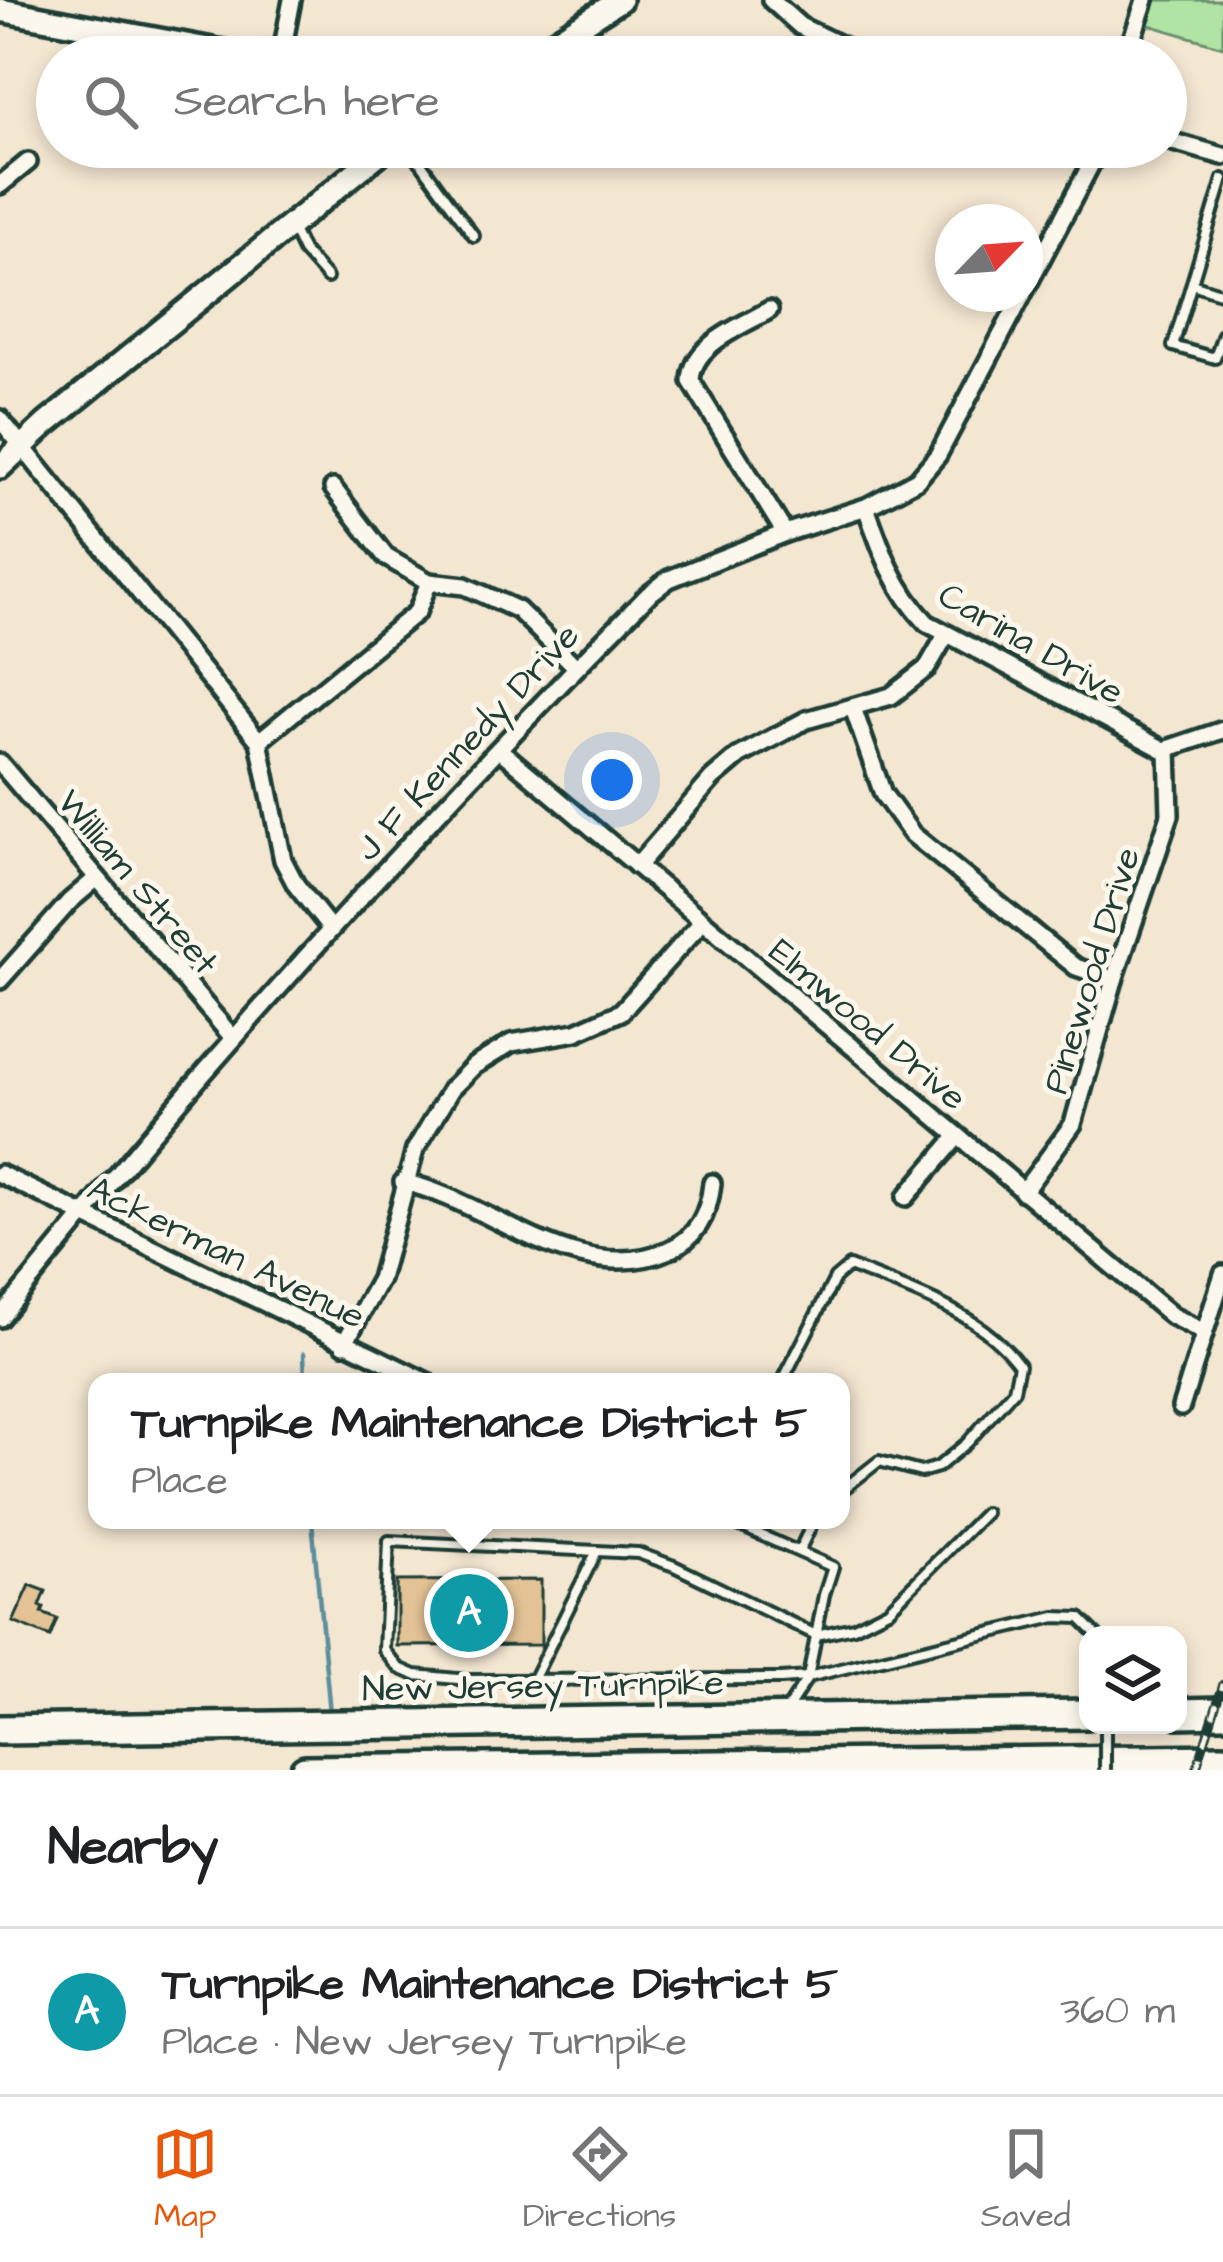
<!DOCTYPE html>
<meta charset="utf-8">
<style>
:root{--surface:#fff;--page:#f2f2f2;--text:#202124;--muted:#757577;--line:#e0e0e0;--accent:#ea580c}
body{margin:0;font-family:"Architects Daughter",sans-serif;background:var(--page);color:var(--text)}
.controls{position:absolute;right:36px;bottom:36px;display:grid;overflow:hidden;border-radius:24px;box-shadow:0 6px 18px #0003}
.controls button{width:108px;height:108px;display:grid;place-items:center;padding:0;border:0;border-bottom:3px solid var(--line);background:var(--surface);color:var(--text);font:60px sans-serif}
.compass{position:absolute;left:935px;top:204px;width:108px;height:108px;border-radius:50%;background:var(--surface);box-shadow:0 6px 18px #0003;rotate:65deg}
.you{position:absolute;left:612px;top:780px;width:42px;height:42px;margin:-30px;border:9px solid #fff;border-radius:50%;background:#1a73e8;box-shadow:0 0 0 18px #1a73e833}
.badge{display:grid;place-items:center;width:78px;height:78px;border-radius:50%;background:var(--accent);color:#fff;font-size:39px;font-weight:700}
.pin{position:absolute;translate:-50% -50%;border:6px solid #fff;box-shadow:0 3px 12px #0006}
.popup{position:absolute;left:88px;top:1373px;width:762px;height:156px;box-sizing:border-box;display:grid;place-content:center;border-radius:24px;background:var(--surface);filter:drop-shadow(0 3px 9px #0005);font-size:39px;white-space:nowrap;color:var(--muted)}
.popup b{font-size:45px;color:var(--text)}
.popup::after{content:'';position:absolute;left:50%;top:100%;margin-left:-24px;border:24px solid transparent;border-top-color:var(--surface)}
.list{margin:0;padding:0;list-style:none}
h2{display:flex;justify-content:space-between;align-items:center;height:156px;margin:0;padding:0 48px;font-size:51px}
h2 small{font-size:39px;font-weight:400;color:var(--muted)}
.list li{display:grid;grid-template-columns:78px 1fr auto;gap:36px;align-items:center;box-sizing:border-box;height:168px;padding:0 48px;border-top:3px solid var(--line)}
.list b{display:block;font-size:45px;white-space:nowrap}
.list p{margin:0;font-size:39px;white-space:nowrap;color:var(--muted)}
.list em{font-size:39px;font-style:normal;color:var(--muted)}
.icon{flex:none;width:66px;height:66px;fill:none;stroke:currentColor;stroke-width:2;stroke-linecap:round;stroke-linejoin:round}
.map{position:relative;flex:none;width:1223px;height:1770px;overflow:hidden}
.search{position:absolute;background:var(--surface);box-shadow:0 6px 18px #0003;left:36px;right:36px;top:36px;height:132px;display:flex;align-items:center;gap:30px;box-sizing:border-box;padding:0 42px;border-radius:66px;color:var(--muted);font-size:45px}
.sheet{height:324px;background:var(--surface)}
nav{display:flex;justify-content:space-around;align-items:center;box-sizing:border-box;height:168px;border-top:3px solid var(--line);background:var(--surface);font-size:33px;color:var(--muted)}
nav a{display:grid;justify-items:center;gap:6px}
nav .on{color:var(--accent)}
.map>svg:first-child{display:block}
.green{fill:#b0e3a4;stroke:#68906c;stroke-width:3}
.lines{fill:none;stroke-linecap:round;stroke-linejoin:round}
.stream{stroke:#5b8e9e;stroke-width:4.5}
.building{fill:#e3c295;stroke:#1f3d34;stroke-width:3}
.lane-casing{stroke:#1f3d34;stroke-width:16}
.street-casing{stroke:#1f3d34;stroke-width:24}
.secondary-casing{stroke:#1f3d34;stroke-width:30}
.highway-casing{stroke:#1f3d34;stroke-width:36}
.lane{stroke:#fbf7ec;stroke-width:8}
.street{stroke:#fbf7ec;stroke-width:15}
.secondary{stroke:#fbf7ec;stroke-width:21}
.highway{stroke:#fbf7ec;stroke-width:27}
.rail-casing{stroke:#1f3d34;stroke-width:9}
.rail{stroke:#fbf7ec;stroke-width:4.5;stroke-dasharray:14;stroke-linecap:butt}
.lane-bridge-casing{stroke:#1f3d34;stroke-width:16;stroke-linecap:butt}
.lane-bridge{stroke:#fbf7ec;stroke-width:8}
.labels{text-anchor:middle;stroke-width:10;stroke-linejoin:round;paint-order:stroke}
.street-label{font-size:36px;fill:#1f3d34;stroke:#fbf7ec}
</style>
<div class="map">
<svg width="1223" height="1770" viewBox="0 0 1223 1770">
<rect width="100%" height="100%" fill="#f4e7d2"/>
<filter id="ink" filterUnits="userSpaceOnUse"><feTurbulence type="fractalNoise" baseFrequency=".00833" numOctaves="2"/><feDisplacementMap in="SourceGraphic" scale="24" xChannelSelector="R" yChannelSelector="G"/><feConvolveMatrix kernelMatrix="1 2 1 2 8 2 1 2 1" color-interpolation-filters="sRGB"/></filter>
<g filter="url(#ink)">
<polygon class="green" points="1146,0 1223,0 1223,47 1142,23"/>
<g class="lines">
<g class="stream">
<polyline points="304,1353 305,1382"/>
<polyline points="312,1520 330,1713"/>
</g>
</g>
<g class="building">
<polygon points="541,1580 541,1645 397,1646 397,1581"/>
<polygon points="30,1585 46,1591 40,1606 44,1608 42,1613 57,1619 50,1637 13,1622"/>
</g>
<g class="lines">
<g class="lane-casing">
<g id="lane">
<polyline points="404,147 421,163 474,236"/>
<polyline points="512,147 525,158 548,147"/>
<polyline points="1223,179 1173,346 1215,358 1223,334"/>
<polyline points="293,230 303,251 327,278"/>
<polyline points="1192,284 1223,294"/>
<path d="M 782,1382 L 835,1278 L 849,1266 C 909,1291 980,1311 1019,1365 L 1014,1390 L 967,1443 L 938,1467 L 921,1472 L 879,1461 L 841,1491"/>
<polyline points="985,1513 888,1610 854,1627 816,1635 674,1566 638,1553 389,1541 384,1650 399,1668 415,1675 468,1680 781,1679 808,1677 1055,1617 1080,1618 1097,1635"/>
<polyline points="727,1520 833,1567 824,1595 808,1677 786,1711"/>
<polyline points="799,1551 814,1520"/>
<polyline points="533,1680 597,1551"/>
</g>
</g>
<g class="street-casing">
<g id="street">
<polyline points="771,0 800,26 865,57"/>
<polyline points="281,57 292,0"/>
<polyline points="1126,57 1145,0"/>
<polyline points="1166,140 1223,156"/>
<polyline points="0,185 28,162"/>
<polyline points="1025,290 1100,147"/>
<path d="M 769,310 C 741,327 692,344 691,381 L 785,533"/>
<polyline points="0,419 259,741 283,860 296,885 330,928"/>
<polyline points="333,488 386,557 429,582 465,586 518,610 576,667"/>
<path d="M 866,507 C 881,550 895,590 927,623 L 1164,750 L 1223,730"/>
<polyline points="853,708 883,794 912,834 1076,967 1114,980"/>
<polyline points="259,741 417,612 429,582"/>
<polyline points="501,751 1172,1316 1204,1332"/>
<polyline points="0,763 233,1038"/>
<polyline points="637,866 712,779 739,756 806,720 891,696 927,668 946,635"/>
<polyline points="0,980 70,901 97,878"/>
<polyline points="0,1174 427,1382"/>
<path d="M 403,1182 C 490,1201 576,1290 669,1250 C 698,1237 709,1213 712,1183"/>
<polyline points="1023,1192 1073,1124 1114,980 1170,815 1168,749"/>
<polyline points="906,1197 957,1137"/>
<path d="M 0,1318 C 202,1065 420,825 648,595 L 669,579 L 785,533 L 866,507 L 917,480 L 938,455 L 1023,294"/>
<polyline points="344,1344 380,1279 415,1150 451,1089 474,1066 511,1043 576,1032 621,1012 702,922"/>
<polyline points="1181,1407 1223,1274"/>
</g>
</g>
<g class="secondary-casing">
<g id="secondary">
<polyline points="0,10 250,57"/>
<polyline points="530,57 620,0"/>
<polyline points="0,467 46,424 387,147"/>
</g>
</g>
<g class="highway-casing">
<g id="highway">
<polyline points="1178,1713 1223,1712"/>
<polyline points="0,1730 1088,1714"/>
<polyline points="305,1770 1223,1759"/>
</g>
</g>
<use href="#lane" class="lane"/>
<use href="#street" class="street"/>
<use href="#secondary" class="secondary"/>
<use href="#highway" class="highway"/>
<g class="rail-casing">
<polyline id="rail" points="1196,1770 1223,1684"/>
</g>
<use href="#rail" class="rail"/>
<g class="lane-bridge-casing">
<polyline id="lane-bridge" points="1105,1725 1105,1770"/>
</g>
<use href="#lane-bridge" class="lane-bridge"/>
</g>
</g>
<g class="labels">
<g class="street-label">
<text transform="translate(1032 642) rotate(30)" y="13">Carina Drive</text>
<text transform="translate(466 741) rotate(-47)" y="13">J F Kennedy Drive</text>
<text transform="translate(139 881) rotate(50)" y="13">William Street</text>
<text transform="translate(1090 970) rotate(-73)" y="13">Pinewood Drive</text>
<text transform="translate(869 1023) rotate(40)" y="13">Elmwood Drive</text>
<text transform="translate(227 1251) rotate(26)" y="13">Ackerman Avenue</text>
<text transform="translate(543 1684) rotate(-1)" y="13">New Jersey Turnpike</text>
</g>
</g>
</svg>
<div class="controls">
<button><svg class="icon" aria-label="layers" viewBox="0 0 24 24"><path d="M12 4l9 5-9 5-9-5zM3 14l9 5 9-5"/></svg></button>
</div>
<svg class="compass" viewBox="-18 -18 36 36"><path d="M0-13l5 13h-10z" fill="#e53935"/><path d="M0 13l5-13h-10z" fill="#757577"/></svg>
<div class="you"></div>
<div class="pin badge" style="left:469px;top:1613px;background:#0f9aa8">A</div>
<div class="popup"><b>Turnpike Maintenance District 5</b>Place</div>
<div class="search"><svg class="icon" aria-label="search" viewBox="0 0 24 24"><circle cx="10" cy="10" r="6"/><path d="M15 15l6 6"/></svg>Search here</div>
</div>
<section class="sheet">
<h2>Nearby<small></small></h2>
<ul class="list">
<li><span class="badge" style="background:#0f9aa8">A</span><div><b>Turnpike Maintenance District 5</b><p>Place · New Jersey Turnpike</p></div><em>360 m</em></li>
</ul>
</section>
<nav>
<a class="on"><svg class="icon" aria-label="map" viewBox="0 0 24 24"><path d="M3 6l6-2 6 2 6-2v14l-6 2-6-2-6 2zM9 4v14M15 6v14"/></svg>Map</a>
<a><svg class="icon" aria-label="directions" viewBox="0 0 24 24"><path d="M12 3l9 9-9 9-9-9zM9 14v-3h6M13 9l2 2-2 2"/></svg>Directions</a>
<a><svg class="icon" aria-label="saved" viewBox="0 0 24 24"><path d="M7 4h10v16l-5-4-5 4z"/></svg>Saved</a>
</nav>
